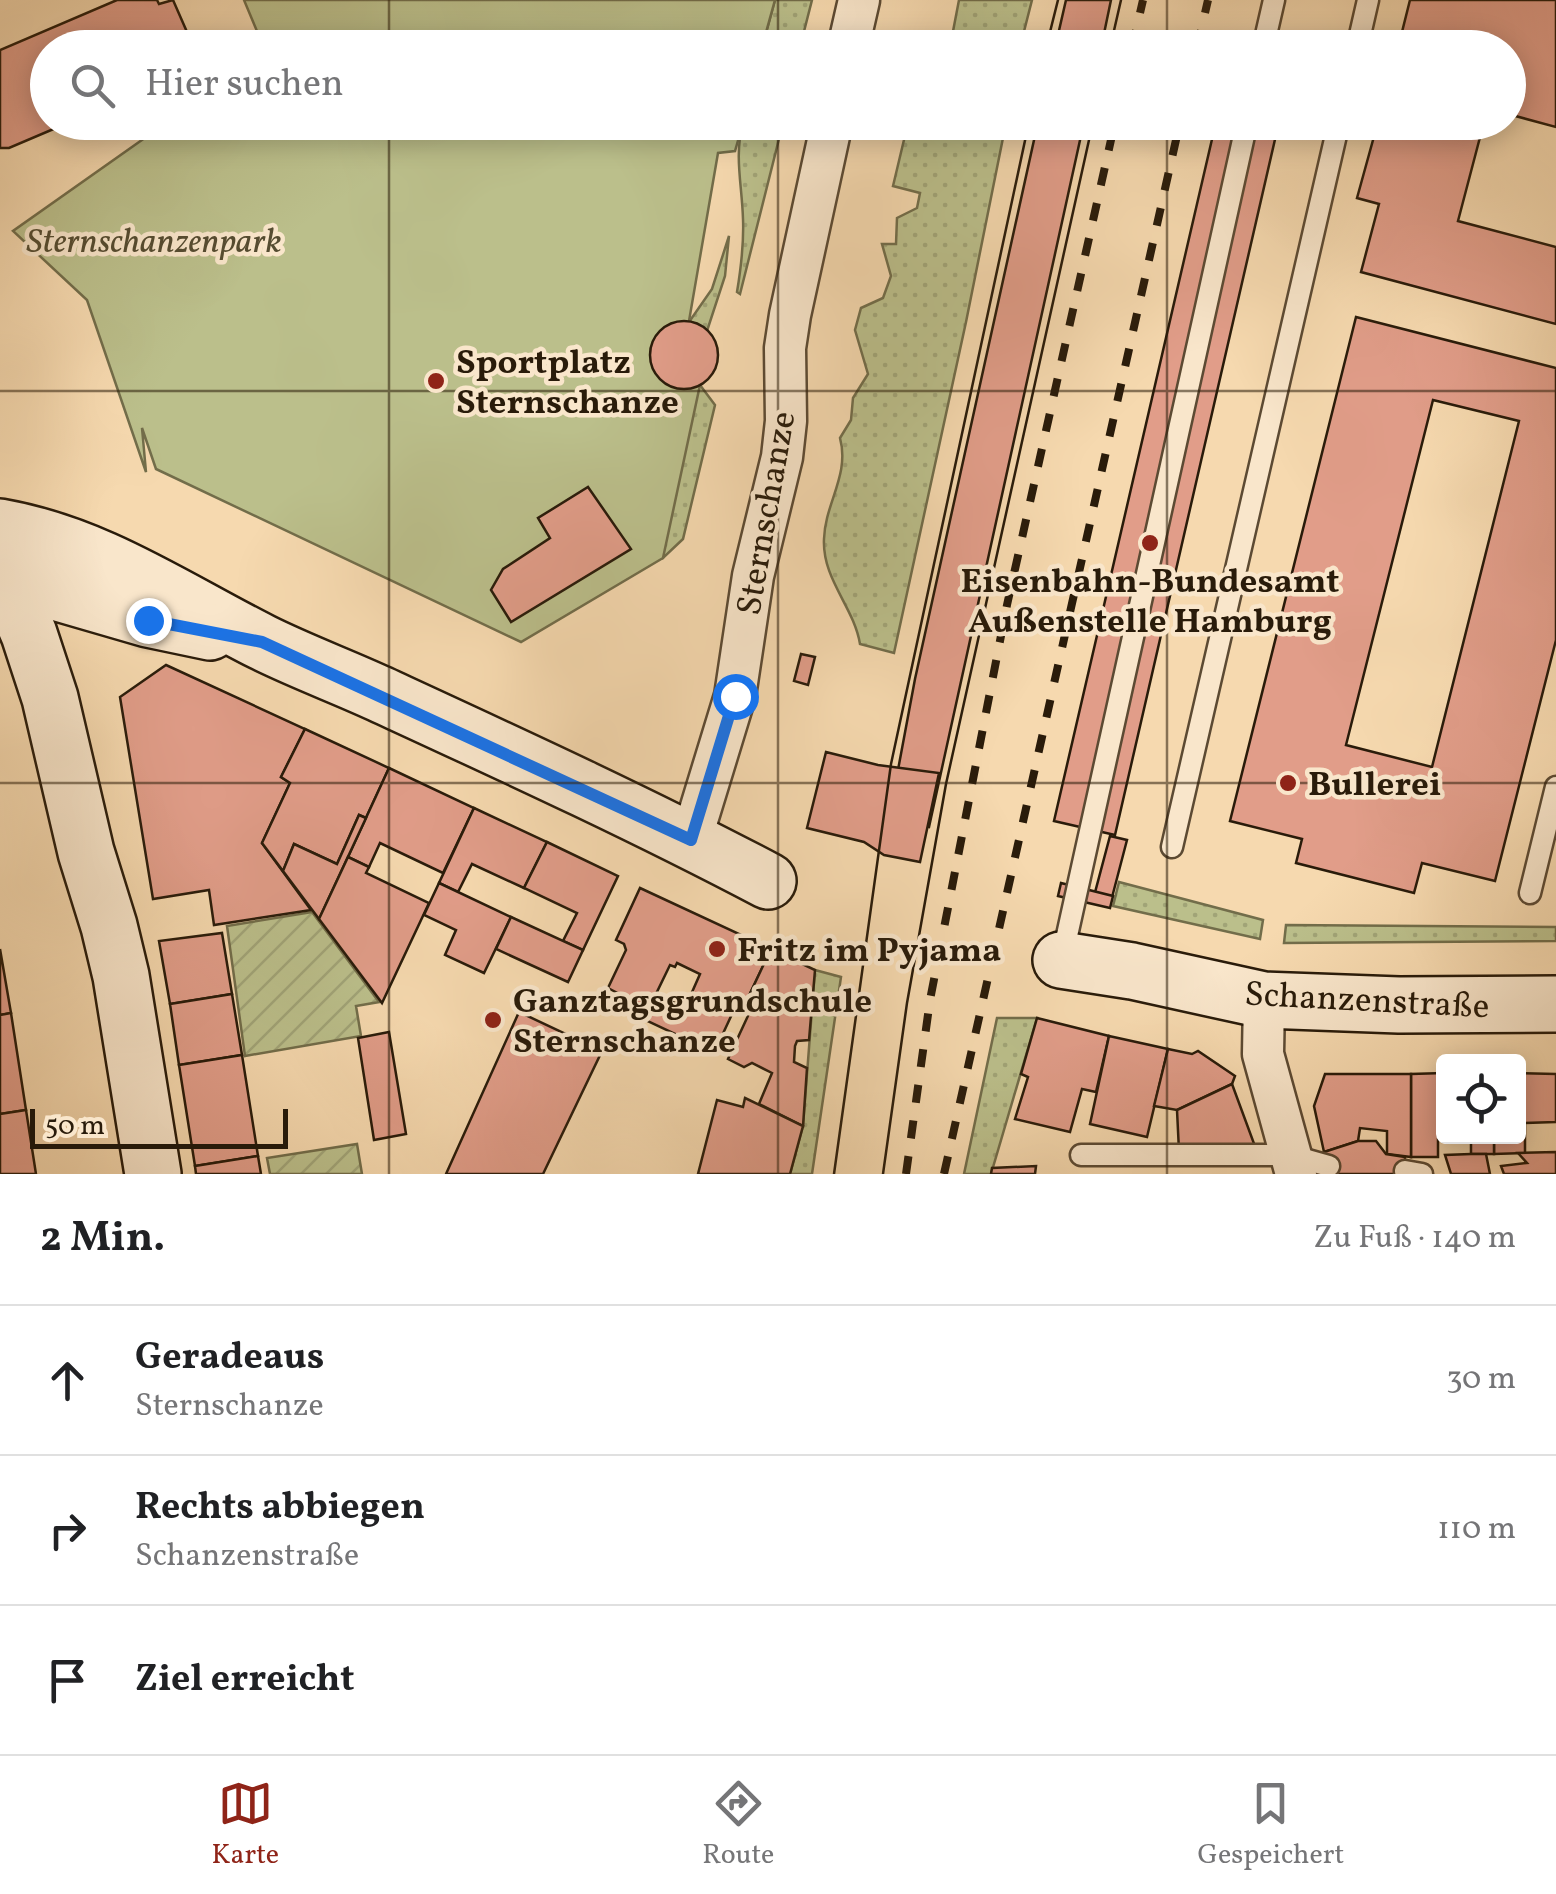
<!DOCTYPE html>
<html lang="de">
<meta charset="utf-8">
<style>
:root{--surface:#fff;--page:#f6f6f6;--text:#202124;--muted:#757577;--line:#e0e0e0;--accent:#8f2418}
body{margin:0;font-family:Vollkorn,serif;background:var(--page);color:var(--text)}
.controls{position:absolute;right:30px;bottom:30px;display:grid;overflow:hidden;border-radius:10px;box-shadow:0 5px 25px #0003}
.controls button{width:90px;height:90px;display:grid;place-items:center;padding:0;border:0;border-bottom:2px solid var(--line);background:var(--surface);color:var(--text);font:50px sans-serif}
.scale{position:absolute;left:30px;bottom:25px;width:258px;box-sizing:border-box;padding-left:10px;border:5px solid #291b0a;border-top:0;font-size:28px;line-height:35px;white-space:nowrap;color:#291b0a;-webkit-text-stroke:8px #f9e6cb;paint-order:stroke}
.stop{position:absolute;width:30px;height:30px;margin:-22px;border:8px solid #1a73e8;border-radius:50%;background:#fff}
.stop.end{background:#1a73e8;border-color:#fff;box-shadow:0 2px 10px #0008}
.list{margin:0;padding:0;list-style:none}
h2{display:flex;justify-content:space-between;align-items:center;height:130px;margin:0;padding:0 40px;font-size:42px}
h2 small{font-size:32px;font-weight:400;color:var(--muted)}
.list li{display:grid;grid-template-columns:65px 1fr auto;gap:30px;align-items:center;box-sizing:border-box;height:150px;padding:0 40px;border-top:2px solid var(--line)}
.list b{display:block;font-size:38px;white-space:nowrap}
.list p{margin:0;font-size:32px;white-space:nowrap;color:var(--muted)}
.list em{font-size:32px;font-style:normal;color:var(--muted)}
.icon{flex:none;width:55px;height:55px;fill:none;stroke:currentColor;stroke-width:2;stroke-linecap:round;stroke-linejoin:round}
.map{position:relative;flex:none;width:1556px;height:1174px;overflow:hidden}
.search{position:absolute;background:var(--surface);box-shadow:0 5px 25px #0003;left:30px;right:30px;top:30px;height:110px;display:flex;align-items:center;gap:25px;box-sizing:border-box;padding:0 35px;border-radius:55px;color:var(--muted);font-size:38px}
.sheet{height:580px;background:var(--surface)}
nav{display:flex;justify-content:space-around;align-items:center;box-sizing:border-box;height:140px;border-top:2px solid var(--line);background:var(--surface);font-size:28px;color:var(--muted)}
nav a{display:grid;justify-items:center;gap:5px}
nav .on{color:var(--accent)}
.map>svg:first-child{display:block}
.grass{fill:url(#grass-dots);stroke:#726d4a;stroke-width:2.5}
.park{fill:#bbbf8b;stroke:#726d4a;stroke-width:2.5}
.garden{fill:url(#garden-furrows);stroke:#726d4a;stroke-width:2.5}
.building{fill:#e19d89;stroke:#291b0a;stroke-width:2.5;fill-rule:evenodd}
.lines{fill:none;stroke-linecap:round;stroke-linejoin:round}
.lane-casing{stroke:#5c4a33;stroke-width:25}
.street-casing{stroke:#5c4a33;stroke-width:45}
.secondary-casing{stroke:#291b0a;stroke-width:60}
.lane{stroke:#f9e6cb;stroke-width:20}
.street{stroke:#f9e6cb;stroke-width:40}
.secondary{stroke:#f9e6cb;stroke-width:55}
.tram{stroke:#291b0a;stroke-width:2.5}
.rail{stroke:#291b0a;stroke-width:8;stroke-dasharray:18 18;stroke-linecap:butt}
.route{stroke:#1a73e8;stroke-width:12}
.grid{fill:none;stroke:#291b0a;stroke-width:2.5;stroke-opacity:0.55}
.poi-dot{fill:#8f2418;stroke:#f9e6cb;stroke-width:4}
.labels{text-anchor:middle;stroke-width:9;stroke-linejoin:round;paint-order:stroke}
.park-label{font-size:35px;font-style:italic;fill:#554c31;stroke:#f9e6cb}
.poi-label{font-size:35px;font-weight:bold;fill:#291b0a;stroke:#f9e6cb;text-anchor:start}
.street-label{font-size:35px;fill:#291b0a;stroke:#f9e6cb}
</style>
<div class="map">
<svg width="1556" height="1174" viewBox="0 0 1556 1174">
<defs>
<pattern id="grass-dots" width="8" height="8" patternUnits="userSpaceOnUse" patternTransform="scale(2.5)"><rect width="8" height="8" fill="#bbbf8b"/><path d="M2 2h.1M6 6h.1" fill="none" stroke="#a1a477" stroke-width="1.8" stroke-linecap="round"/></pattern>
<pattern id="garden-furrows" width="10" height="10" patternUnits="userSpaceOnUse" patternTransform="scale(2.5)"><rect width="10" height="10" fill="#bbbf8b"/><path d="M-1 1l2-2M0 10L10 0M9 11l2-2" fill="none" stroke="#a1a477"/></pattern>
</defs>
<rect width="100%" height="100%" fill="#f6d9af"/>
<filter id="stains"><feTurbulence type="fractalNoise" baseFrequency=".002" numOctaves="4"/><feColorMatrix values="0 0 0 0 .2 0 0 0 0 .09 0 0 0 0 .02 0 0 0 .5 -.17"/></filter>
<radialGradient id="worn" r=".72"><stop offset=".6" stop-color="#630" stop-opacity="0"/><stop offset="1" stop-color="#630" stop-opacity=".3"/></radialGradient>
<g class="grass">
<polygon points="775,0 812,0 800,47 762,48"/>
<polygon points="959,0 1032,0 1020,47 950,47"/>
<path d="M 743,123 L 783,123 L 740,294 L 737,292 C 741,268 744,244 743,219 C 742,184 734,156 743,123 Z"/>
<path d="M 908,123 L 1006,123 L 966,322 L 894,653 L 860,644 C 854,607 822,579 824,539 C 825,503 850,475 840,438 L 851,420 L 853,398 L 868,374 L 855,330 L 861,308 L 883,298 L 891,276 L 882,244 L 896,244 L 897,218 L 917,208 L 920,193 L 893,186 Z"/>
<polygon points="729,236 725,276 707,331 689,322 712,289"/>
<polygon points="700,385 715,405 683,539 663,558 632,493"/>
<polygon points="1119,882 1263,920 1260,939 1113,906"/>
<polygon points="1286,925 1556,927 1556,941 1284,943"/>
<polygon points="815,970 841,977 812,1174 790,1174 803,1126"/>
<polygon points="997,1018 1037,1018 991,1174 964,1174"/>
</g>
<g class="park">
<polygon points="244,0 775,0 762,47 264,48"/>
<path d="M 166,123 L 743,123 L 735,151 L 718,153 L 689,321 C 719,334 726,363 700,385 L 663,558 L 521,642 L 156,469 L 142,428 L 146,472 L 87,300 L 13,231 Z"/>
</g>
<g class="garden">
<polygon points="312,912 379,1002 356,1006 361,1036 245,1056 227,926"/>
<polygon points="357,1144 362,1174 270,1174 267,1158"/>
</g>
<g class="building">
<polygon points="117,0 157,0 159,4 173,0 194,48 48,48 48,122 70,122 9,148 0,148 0,50"/>
<polygon points="1066,0 1111,0 1101,48 1055,48"/>
<polygon points="1410,0 1556,0 1556,127 1508,114 1508,48 1398,48"/>
<polygon points="1038,122 1084,122 929,827 889,818 915,679"/>
<polygon points="1216,122 1279,122 1115,835 1054,821"/>
<polygon points="1378,122 1484,122 1458,221 1556,247 1556,324 1361,272 1379,204 1357,198"/>
<path d="M 1356,317 L 1556,368 L 1556,640 L 1495,881 L 1422,863 L 1414,893 L 1296,863 L 1302,839 L 1230,821 ZM 1433,400 L 1519,421 L 1432,767 L 1346,745 Z"/>
<circle cx="684" cy="355" r="34"/>
<polygon points="588,487 631,549 511,622 491,590 503,569 550,538 538,518"/>
<polygon points="801,654 815,657 808,685 794,681"/>
<polygon points="166,665 305,729 281,777 290,783 262,843 311,910 214,925 209,890 153,899 120,697"/>
<polygon points="305,729 389,768 366,818 359,815 337,864 294,844 283,871 262,843 290,783 281,777"/>
<polygon points="826,752 878,765 939,773 920,862 884,855 864,842 807,828"/>
<polygon points="389,768 474,808 443,873 380,843 369,867 348,857"/>
<polygon points="474,808 547,842 524,888 472,864 458,892 439,883"/>
<polygon points="359,815 366,818 319,919 283,871 294,844 337,864"/>
<polygon points="1110,836 1127,840 1110,905 1093,900"/>
<polygon points="547,842 618,876 583,950 563,941 577,913 524,888"/>
<polygon points="348,857 369,867 366,873 429,903 382,1003 319,919"/>
<polygon points="439,883 511,917 484,973 445,955 456,930 424,915"/>
<polygon points="1061,883 1113,896 1110,908 1058,896"/>
<path d="M 640,888 L 771,949 L 746,1002 L 739,999 L 720,1040 L 710,1044 L 695,1037 L 692,1042 L 620,1008 L 625,997 L 608,988 L 626,950 L 624,944 L 616,940 ZM 677,963 L 700,974 L 685,1008 L 656,994 L 670,965 L 675,967 Z"/>
<polygon points="511,917 583,950 568,982 496,949"/>
<polygon points="222,933 232,994 170,1004 159,941"/>
<polygon points="0,949 11,1013 0,1015"/>
<polygon points="771,949 815,970 809,1040 797,1041 795,1046 794,1062 807,1068 803,1126 759,1104 772,1073 752,1063 744,1067 728,1059 753,1005 746,1002"/>
<polygon points="232,994 242,1055 179,1065 170,1004"/>
<polygon points="519,1012 602,1051 543,1174 446,1174"/>
<polygon points="11,1013 26,1110 0,1114 0,1015"/>
<polygon points="1037,1018 1109,1036 1096,1092 1082,1089 1070,1132 1015,1119 1028,1077 1021,1074"/>
<polygon points="389,1032 406,1134 374,1140 358,1038"/>
<polygon points="1109,1036 1168,1049 1147,1137 1090,1124"/>
<polygon points="1168,1049 1192,1054 1198,1051 1235,1076 1232,1084 1177,1110 1154,1106"/>
<polygon points="242,1055 258,1156 195,1166 179,1065"/>
<polygon points="1444,1073 1444,1132 1438,1132 1438,1157 1411,1157 1411,1074"/>
<polygon points="1518,1073 1556,1074 1556,1122 1525,1123 1525,1153 1494,1154 1494,1136 1518,1136"/>
<polygon points="1325,1074 1411,1074 1411,1157 1387,1154 1387,1131 1360,1128 1358,1141 1324,1152 1314,1106"/>
<polygon points="1232,1084 1256,1149 1179,1151 1177,1110"/>
<polygon points="745,1098 803,1126 790,1174 698,1174 717,1100 743,1107"/>
<polygon points="26,1110 36,1174 0,1174 0,1114"/>
<rect x="1471" y="1136" width="23" height="18"/>
<polygon points="1358,1141 1376,1141 1386,1154 1405,1157 1405,1174 1332,1174 1324,1152"/>
<polygon points="1556,1152 1556,1174 1504,1174 1501,1166 1527,1163 1518,1153"/>
<polygon points="1471,1154 1486,1154 1490,1174 1451,1174 1445,1155"/>
<polygon points="258,1156 261,1174 196,1174 195,1166"/>
<polygon points="1036,1166 1035,1174 991,1174 992,1168"/>
</g>
<g class="lines">
<g class="lane-casing">
<g id="lane">
<polyline points="1263,48 1274,0"/>
<polyline points="1357,48 1368,0"/>
<polyline points="1172,847 1339,122"/>
<polyline points="1530,893 1556,787"/>
<polyline points="1062,958 1247,122"/>
<polyline points="1081,1155 1290,1155 1329,1166"/>
<polyline points="1405,1171 1422,1174"/>
</g>
</g>
<g class="street-casing">
<g id="street">
<polyline points="848,48 859,0"/>
<polyline points="691,840 735,696 753,576 782,457 786,421 785,348 790,315 832,122"/>
<polyline points="1264,1000 1263,1054 1296,1174"/>
</g>
</g>
<g class="secondary-casing">
<g id="secondary">
<path d="M 0,527 C 97,544 175,598 262,642 C 300,661 341,676 380,694 C 510,754 641,814 768,881"/>
<polyline points="0,566 29,634 50,698 86,852 109,926 121,976 153,1174"/>
<polyline points="0,576 148,619 210,632"/>
<polyline points="1061,960 1132,971 1264,1000 1399,1005 1556,1004"/>
</g>
</g>
<use href="#lane" class="lane"/>
<use href="#street" class="street"/>
<use href="#secondary" class="secondary"/>
<g class="tram">
<polyline points="1046,48 1058,0"/>
<polyline points="1110,48 1121,0"/>
<polyline points="834,1174 891,764 1029,122"/>
<polyline points="883,1174 907,1003 946,784 1093,122"/>
</g>
<g class="rail">
<polyline points="1132,48 1143,0"/>
<polyline points="1197,48 1208,0"/>
<polyline points="906,1174 930,1000 1007,605 1115,122"/>
<polyline points="944,1174 1180,122"/>
</g>
</g>
<g class="lines">
<polyline class="route" points="148,620 262,642 691,840 735,696"/>
</g>
<path class="grid" d="M 389,0 L 389,48M 778,0 L 778,48M 1167,0 L 1167,48M 389,122 L 389,1174M 778,122 L 778,1174M 1167,122 L 1167,1174M 0,391 L 1556,391M 0,783 L 1556,783"/>
<g class="poi-dot">
<circle cx="436" cy="381" r="10"/>
<circle cx="1150" cy="543" r="10"/>
<circle cx="1288" cy="783" r="10"/>
<circle cx="717" cy="949" r="10"/>
<circle cx="493" cy="1020" r="10"/>
</g>
<g class="labels">
<g class="park-label">
<text x="154" y="252">Sternschanzenpark</text>
</g>
<g class="poi-label">
<text x="456" y="373">Sportplatz<tspan x="456" dy="40">Sternschanze</tspan></text>
<text x="1150" y="592" text-anchor="middle">Eisenbahn-Bundesamt<tspan x="1150" dy="40">Außenstelle Hamburg</tspan></text>
<text x="1308" y="795">Bullerei</text>
<text x="737" y="961">Fritz im Pyjama</text>
<text x="513" y="1012">Ganztagsgrundschule<tspan x="513" dy="40">Sternschanze</tspan></text>
</g>
<g class="street-label">
<text transform="translate(765 513) rotate(-80)" y="12">Sternschanze</text>
<text transform="translate(1367 999) rotate(3)" y="12">Schanzenstraße</text>
</g>
</g>
<rect width="100%" height="100%" filter="url(#stains)"/>
<rect width="100%" height="100%" fill="url(#worn)"/>
</svg>
<div class="controls">
<button><svg class="icon" aria-label="locate" viewBox="0 0 24 24"><circle cx="12" cy="12" r="6"/><path d="M12 2v4M12 18v4M2 12h4M18 12h4"/></svg></button>
</div>
<div class="scale">50 m</div>
<div class="stop" style="left:735px;top:696px"></div>
<div class="stop end" style="left:148px;top:620px"></div>
<div class="search"><svg class="icon" aria-label="search" viewBox="0 0 24 24"><circle cx="10" cy="10" r="6"/><path d="M15 15l6 6"/></svg>Hier suchen</div>
</div>
<section class="sheet">
<h2>2 Min.<small>Zu Fuß · 140 m</small></h2>
<ul class="list">
<li><svg class="icon" aria-label="ahead" viewBox="0 0 24 24"><path d="M12 20V5M6 11l6-6 6 6"/></svg><div><b>Geradeaus</b><p>Sternschanze</p></div><em>30 m</em></li>
<li><svg class="icon" aria-label="right" viewBox="0 0 24 24"><path d="M7 20v-9h11M14 6l5 5-5 5"/></svg><div><b>Rechts abbiegen</b><p>Schanzenstraße</p></div><em>110 m</em></li>
<li><svg class="icon" aria-label="arrive" viewBox="0 0 24 24"><path d="M6 21V4h12l-3 4 3 4H6"/></svg><div><b>Ziel erreicht</b></div></li>
</ul>
</section>
<nav>
<a class="on"><svg class="icon" aria-label="map" viewBox="0 0 24 24"><path d="M3 6l6-2 6 2 6-2v14l-6 2-6-2-6 2zM9 4v14M15 6v14"/></svg>Karte</a>
<a><svg class="icon" aria-label="directions" viewBox="0 0 24 24"><path d="M12 3l9 9-9 9-9-9zM9 14v-3h6M13 9l2 2-2 2"/></svg>Route</a>
<a><svg class="icon" aria-label="saved" viewBox="0 0 24 24"><path d="M7 4h10v16l-5-4-5 4z"/></svg>Gespeichert</a>
</nav>
